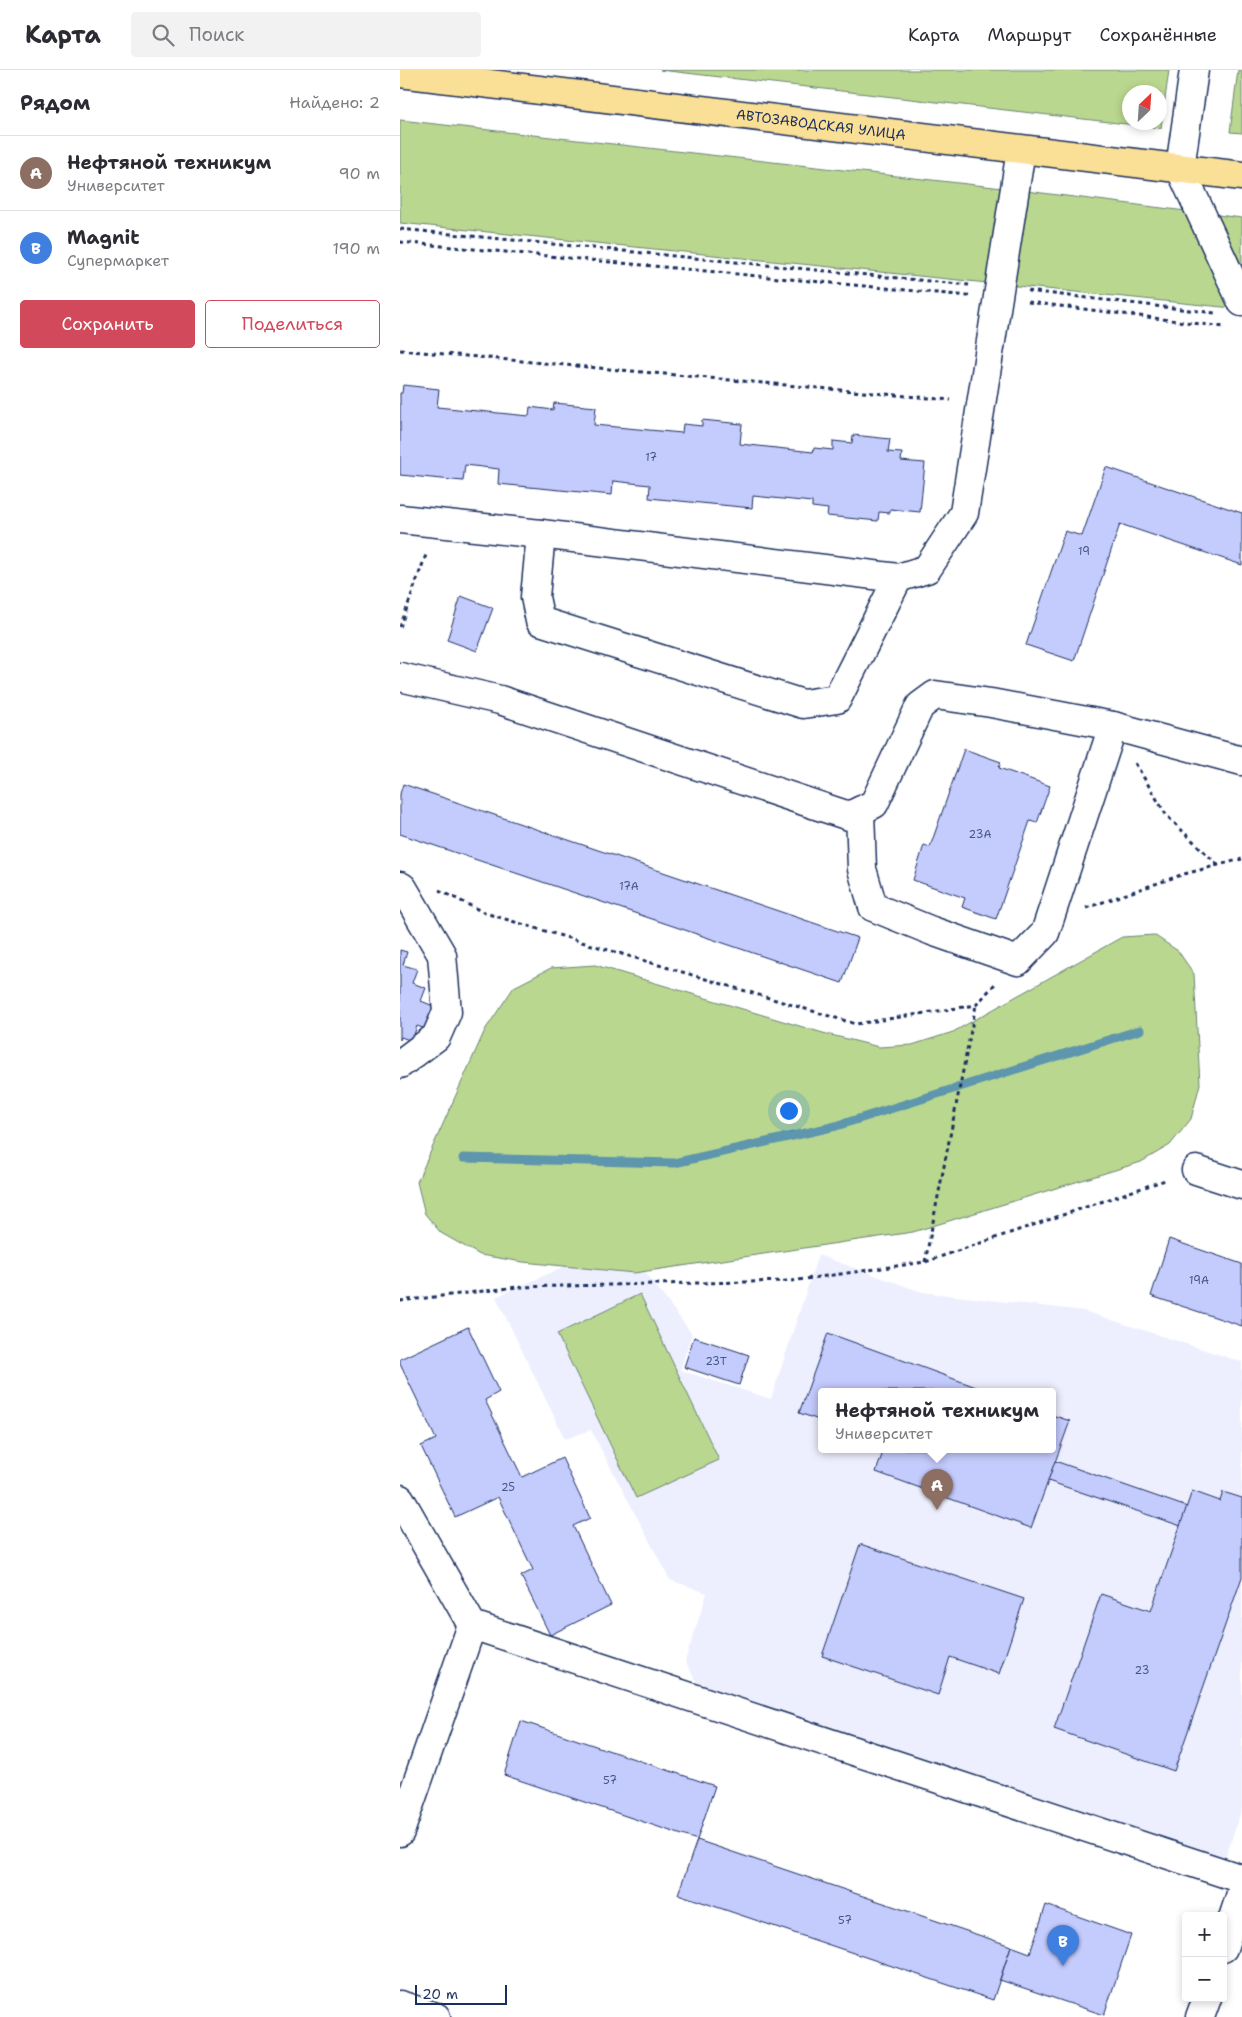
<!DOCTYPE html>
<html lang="ru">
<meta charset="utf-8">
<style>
:root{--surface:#fff;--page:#f2f2f3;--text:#2b2b33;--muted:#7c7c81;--line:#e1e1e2;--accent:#d1495b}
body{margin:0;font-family:"Shantell Sans",sans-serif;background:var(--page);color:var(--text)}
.controls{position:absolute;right:15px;bottom:15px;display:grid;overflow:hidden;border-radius:5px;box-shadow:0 2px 8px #0003}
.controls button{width:45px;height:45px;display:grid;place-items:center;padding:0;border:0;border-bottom:1px solid var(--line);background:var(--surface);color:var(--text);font:25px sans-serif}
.compass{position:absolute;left:722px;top:15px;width:45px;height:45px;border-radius:50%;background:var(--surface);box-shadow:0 2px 8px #0003;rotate:25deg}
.scale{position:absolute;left:15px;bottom:12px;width:92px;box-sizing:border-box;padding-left:5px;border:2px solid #1b2f5e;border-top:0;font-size:14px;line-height:18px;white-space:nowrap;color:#1b2f5e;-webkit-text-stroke:4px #fff;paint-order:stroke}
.you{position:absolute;left:388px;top:1040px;width:18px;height:18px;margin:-12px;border:4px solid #fff;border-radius:50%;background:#1a73e8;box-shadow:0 0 0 8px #1a73e833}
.badge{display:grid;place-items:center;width:32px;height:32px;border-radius:50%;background:var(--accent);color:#fff;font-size:16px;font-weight:700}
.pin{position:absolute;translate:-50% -41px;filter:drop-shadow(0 1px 2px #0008)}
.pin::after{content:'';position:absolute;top:26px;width:18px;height:15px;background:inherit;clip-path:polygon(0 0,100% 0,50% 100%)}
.popup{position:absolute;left:418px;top:1318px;width:238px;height:65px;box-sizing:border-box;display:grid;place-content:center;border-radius:5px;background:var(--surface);filter:drop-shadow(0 1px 4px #0005);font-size:16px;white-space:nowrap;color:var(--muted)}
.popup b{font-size:19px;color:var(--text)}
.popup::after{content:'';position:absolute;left:50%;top:100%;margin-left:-10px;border:10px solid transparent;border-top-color:var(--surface)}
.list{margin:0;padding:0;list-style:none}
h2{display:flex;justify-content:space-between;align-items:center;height:65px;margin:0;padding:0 20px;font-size:21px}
h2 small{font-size:16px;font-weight:400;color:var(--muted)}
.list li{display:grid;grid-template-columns:32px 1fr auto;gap:15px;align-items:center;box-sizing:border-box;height:75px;padding:0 20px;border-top:1px solid var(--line)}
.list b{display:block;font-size:19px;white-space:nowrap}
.list p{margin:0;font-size:16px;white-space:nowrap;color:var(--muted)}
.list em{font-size:16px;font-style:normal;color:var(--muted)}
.actions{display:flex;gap:10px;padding:15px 20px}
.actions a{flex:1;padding:11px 0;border:1px solid var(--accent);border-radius:5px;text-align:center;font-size:18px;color:var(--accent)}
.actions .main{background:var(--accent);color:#fff}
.icon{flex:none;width:28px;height:28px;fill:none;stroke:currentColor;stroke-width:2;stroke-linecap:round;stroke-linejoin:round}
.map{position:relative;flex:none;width:842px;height:1947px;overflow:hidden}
header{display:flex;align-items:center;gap:30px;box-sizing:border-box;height:70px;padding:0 25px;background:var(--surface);border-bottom:1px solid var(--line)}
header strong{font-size:24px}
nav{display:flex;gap:28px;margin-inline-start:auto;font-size:18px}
.search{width:350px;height:45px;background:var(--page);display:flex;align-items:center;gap:12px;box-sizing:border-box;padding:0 18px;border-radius:5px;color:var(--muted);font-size:19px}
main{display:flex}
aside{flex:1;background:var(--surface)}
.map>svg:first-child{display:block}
.built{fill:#edeffe;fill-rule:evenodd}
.green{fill:#bad78f;stroke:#6a8376;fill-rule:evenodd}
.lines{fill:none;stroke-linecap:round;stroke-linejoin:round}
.stream{stroke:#5d96ad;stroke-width:9}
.building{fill:#c4cbfd;stroke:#1b2f5e}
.minor-casing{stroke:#1b2f5e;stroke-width:31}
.major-casing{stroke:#1b2f5e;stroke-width:31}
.path{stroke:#1b2f5e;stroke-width:3;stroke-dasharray:4 4;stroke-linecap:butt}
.minor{stroke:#fff;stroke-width:28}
.major{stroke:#fadf96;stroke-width:28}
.labels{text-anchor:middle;stroke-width:5;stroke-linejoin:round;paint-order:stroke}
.number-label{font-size:11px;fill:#455686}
.street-label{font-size:14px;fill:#1b2f5e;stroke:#fff}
</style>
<header>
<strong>Карта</strong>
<div class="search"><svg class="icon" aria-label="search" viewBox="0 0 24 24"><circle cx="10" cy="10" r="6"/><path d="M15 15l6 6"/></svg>Поиск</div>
<nav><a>Карта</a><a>Маршрут</a><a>Сохранённые</a></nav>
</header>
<main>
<aside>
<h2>Рядом<small>Найдено: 2</small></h2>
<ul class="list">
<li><span class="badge" style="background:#8d6e63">A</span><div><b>Нефтяной техникум</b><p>Университет</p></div><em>90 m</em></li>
<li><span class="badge" style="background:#3f7fe0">B</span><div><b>Magnit</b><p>Супермаркет</p></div><em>190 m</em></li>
</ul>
<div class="actions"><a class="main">Сохранить</a><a>Поделиться</a></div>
</aside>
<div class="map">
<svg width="842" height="1947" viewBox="0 0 842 1947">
<rect width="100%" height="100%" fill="#fff"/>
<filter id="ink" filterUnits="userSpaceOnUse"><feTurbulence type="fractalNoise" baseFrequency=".02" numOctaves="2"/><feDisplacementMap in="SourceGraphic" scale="10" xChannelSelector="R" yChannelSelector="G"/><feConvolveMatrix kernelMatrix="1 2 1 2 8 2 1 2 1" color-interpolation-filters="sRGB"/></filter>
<g filter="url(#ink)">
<path class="built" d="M 222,1171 L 292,1264 L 280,1300 L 371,1329 L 418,1185 L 522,1222 L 684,1241 L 842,1292 L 842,1739 L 825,1789 L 297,1613 L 285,1591 L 307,1523 L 270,1510 L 191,1360 L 165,1369 L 96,1227 ZM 422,1321 L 652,1321 L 652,1379 L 422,1379 Z"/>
<g class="green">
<path d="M 260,0 L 769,0 L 761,58 ZM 760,22 L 760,52 L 730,52 L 730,22 Z"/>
<polygon points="838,0 842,0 842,63 830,62"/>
<polygon points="0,50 594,117 842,148 842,239 0,153"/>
<polygon points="754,865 778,881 794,904 800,1014 791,1049 770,1075 741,1092 513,1162 234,1203 123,1192 80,1185 41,1163 25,1144 17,1112 85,960 114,917 151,898 195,895 423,963 479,977 512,975 553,962 722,867"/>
<polygon points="240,1224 319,1390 236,1428 157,1264"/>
</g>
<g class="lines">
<polyline class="stream" points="63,1088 274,1093 436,1056 740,960"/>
</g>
<g class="building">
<polygon points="3,315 39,319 37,337 129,346 130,337 153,340 154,333 196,337 194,355 282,363 283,354 302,356 302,350 342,354 340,374 413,382 414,378 433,380 433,371 452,373 453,365 490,369 488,382 502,383 501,391 525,393 520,442 490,439 490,443 479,442 478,451 427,446 428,439 412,437 412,432 353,426 352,438 249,428 250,415 213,411 212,425 98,414 99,399 65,395 63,411 0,405 0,323 2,323"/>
<polygon points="706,397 842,443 842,495 720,454 674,591 626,575 665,461 682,466"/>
<polygon points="61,526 93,538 77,581 47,570"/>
<polygon points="564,679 601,692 599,698 650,716 637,753 630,751 596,849 562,837 565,828 513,810 524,775 530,777"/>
<polygon points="3,714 458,868 442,913 0,764 0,724"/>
<polygon points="0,880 7,882 3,895 17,899 12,913 26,918 21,931 36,937 28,960 17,956 12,971 1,967 0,970"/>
<polygon points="769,1169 842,1194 842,1256 751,1226"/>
<polygon points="68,1257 99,1322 85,1330 122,1407 162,1388 190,1448 173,1456 211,1535 150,1565 121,1506 133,1500 98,1427 55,1447 21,1376 36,1369 0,1294 0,1289"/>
<polygon points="428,1263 587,1321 422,1321 422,1351 399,1343"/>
<polygon points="294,1267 349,1285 339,1315 284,1297"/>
<polygon points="652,1345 670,1351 631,1458 476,1402 484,1379 652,1379"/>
<polygon points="655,1391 787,1437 781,1456 648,1411"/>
<polygon points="792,1421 820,1431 823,1422 842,1428 842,1507 774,1701 654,1659 701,1524 751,1541"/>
<polygon points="460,1474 624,1529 599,1604 550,1587 538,1625 422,1586"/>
<polygon points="121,1651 315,1716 297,1770 104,1705"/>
<polygon points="297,1770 611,1876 593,1930 278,1824"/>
<polygon points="646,1835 731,1865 704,1945 600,1910 611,1876 630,1883"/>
</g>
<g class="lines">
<g class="minor-casing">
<g id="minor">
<polyline points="794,0 780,98 842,232"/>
<polyline points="0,449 141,464"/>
<polyline points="498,508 141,464 135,527 140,551 403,634 437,629 498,508 527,499 564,443 621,80"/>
<polyline points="0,607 100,630 449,746 474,734 520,636 535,625 591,633 713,656 842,691"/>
<polyline points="460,741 462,799 473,837 532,861 618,891 645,863 713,656"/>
<polyline points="0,816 3,818 42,885 47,942 36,967 0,994"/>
<polyline points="796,1100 842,1115"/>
<polyline points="0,1429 72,1555 842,1809"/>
<polyline points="0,1762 72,1555"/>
<polyline points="823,1878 842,1821"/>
<polyline points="0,1935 36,1947"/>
<polyline points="800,1947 807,1928"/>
</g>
</g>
<g class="major-casing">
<g id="major">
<path id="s1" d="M 0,3 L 842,106"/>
</g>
</g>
<g class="path">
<polyline points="0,159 569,215"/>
<polyline points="0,172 569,226"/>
<polyline points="628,221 815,243"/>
<polyline points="628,232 825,257"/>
<polyline points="0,280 551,330"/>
<polyline points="0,557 27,482"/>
<polyline points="735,693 767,746 818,795"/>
<polyline points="39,820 85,843 456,954 576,935 595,914"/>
<polyline points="686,838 784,804 842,789"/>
<polyline points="525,1192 576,935"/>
<polyline points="0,1231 118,1217 391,1211 525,1192 768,1109"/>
</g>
<use href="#minor" class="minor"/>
<use href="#major" class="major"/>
</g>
</g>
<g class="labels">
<g class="number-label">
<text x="251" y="391">17</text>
<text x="684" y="485">19</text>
<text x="580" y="768">23А</text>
<text x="229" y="820">17А</text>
<text x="799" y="1214">19А</text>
<text x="316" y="1295">23Т</text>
<text x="108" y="1421">25</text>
<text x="742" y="1604">23</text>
<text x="210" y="1714">57</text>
<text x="445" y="1854">57</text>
</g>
<g class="street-label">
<text dy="5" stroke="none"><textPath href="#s1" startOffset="424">АВТОЗАВОДСКАЯ УЛИЦА</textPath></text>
</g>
</g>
</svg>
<div class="controls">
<button>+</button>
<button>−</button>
</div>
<svg class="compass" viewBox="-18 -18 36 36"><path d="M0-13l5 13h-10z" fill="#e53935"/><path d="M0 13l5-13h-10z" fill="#7c7c81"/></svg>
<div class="scale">20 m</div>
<div class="you"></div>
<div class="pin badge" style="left:537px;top:1440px;background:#8d6e63">A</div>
<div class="popup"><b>Нефтяной техникум</b>Университет</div>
<div class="pin badge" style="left:663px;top:1896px;background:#3f7fe0">B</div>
</div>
</main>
